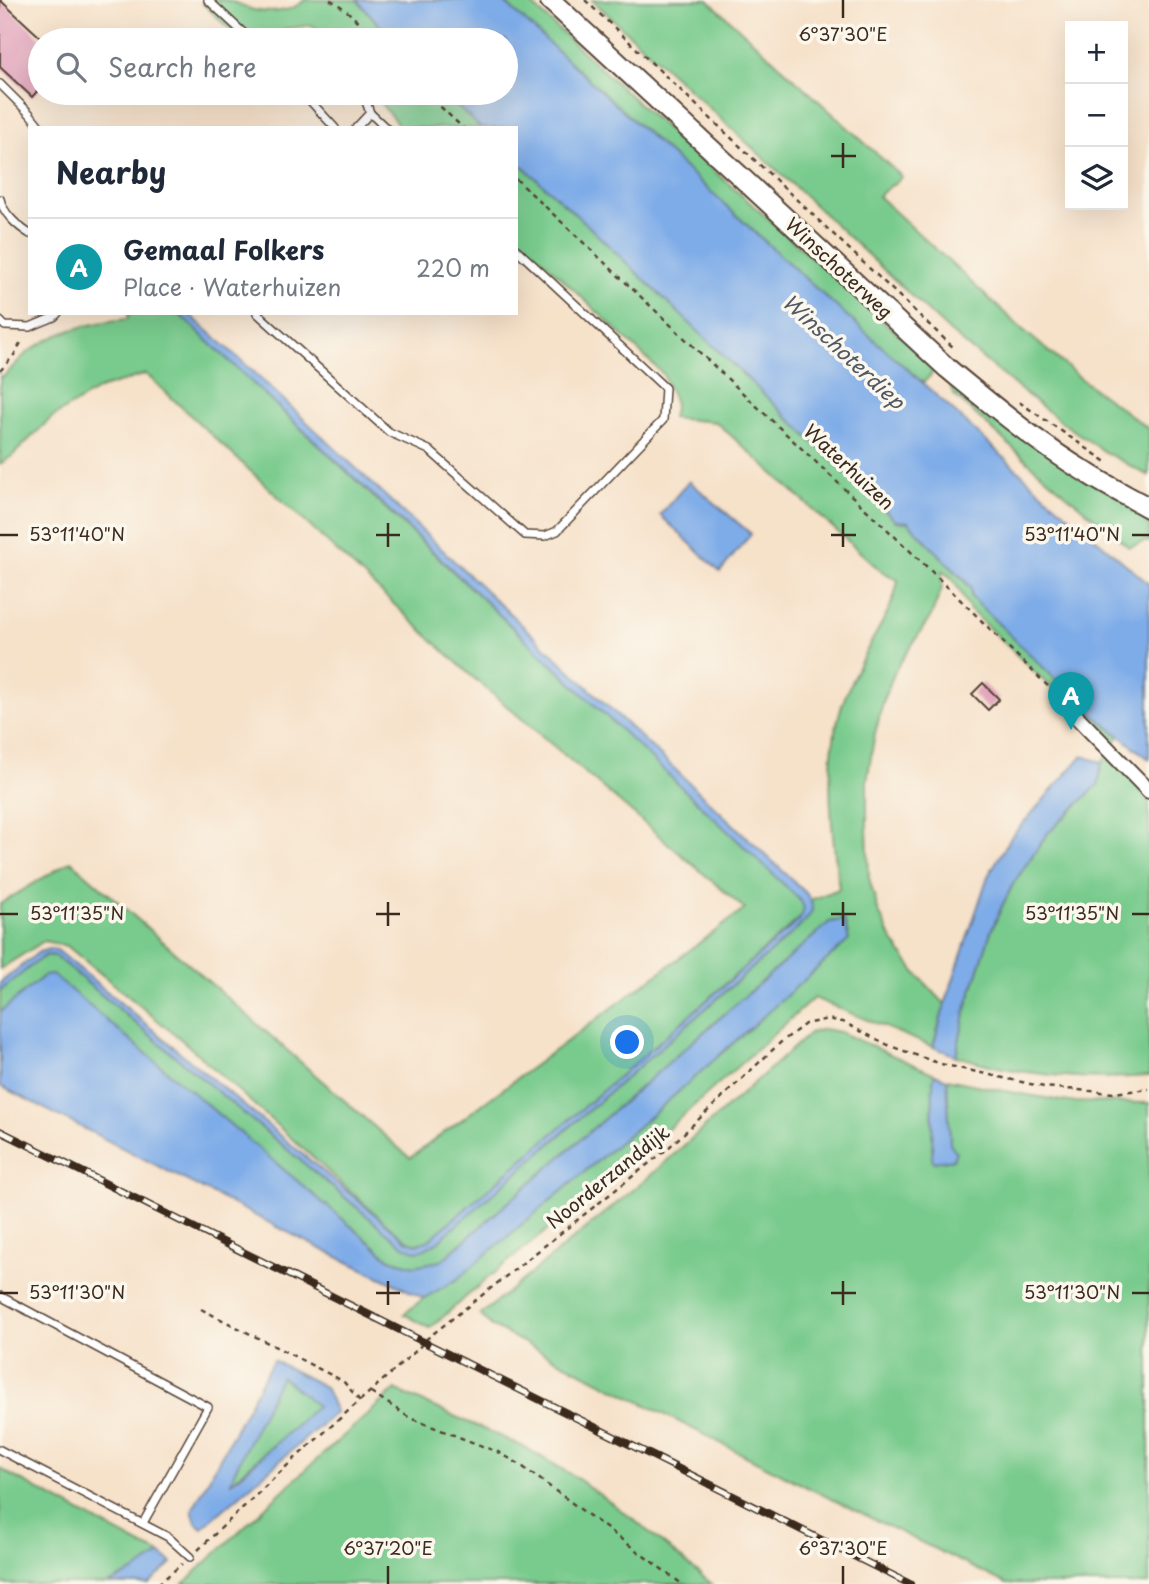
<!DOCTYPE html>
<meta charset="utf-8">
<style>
:root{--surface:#fff;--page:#f2f2f3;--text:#1f2937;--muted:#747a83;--line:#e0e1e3;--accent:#d1495b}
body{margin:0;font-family:"Playpen Sans",sans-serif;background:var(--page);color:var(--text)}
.controls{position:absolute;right:21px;top:21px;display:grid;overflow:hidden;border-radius:0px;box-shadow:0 7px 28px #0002}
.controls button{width:63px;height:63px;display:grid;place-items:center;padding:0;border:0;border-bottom:2px solid var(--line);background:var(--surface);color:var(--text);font:35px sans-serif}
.you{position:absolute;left:628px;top:1043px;width:24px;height:24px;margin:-18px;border:5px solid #fff;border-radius:50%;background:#1a73e8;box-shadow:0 0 0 10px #1a73e833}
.badge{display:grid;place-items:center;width:46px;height:46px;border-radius:50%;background:var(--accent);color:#fff;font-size:23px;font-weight:700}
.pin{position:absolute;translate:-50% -58px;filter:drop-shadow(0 2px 4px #0008)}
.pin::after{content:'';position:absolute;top:37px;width:24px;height:21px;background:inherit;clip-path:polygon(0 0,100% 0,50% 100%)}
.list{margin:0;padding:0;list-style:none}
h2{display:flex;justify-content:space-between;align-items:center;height:91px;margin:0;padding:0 28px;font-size:30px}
h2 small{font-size:23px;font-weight:400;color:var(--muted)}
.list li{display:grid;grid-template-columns:46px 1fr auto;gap:21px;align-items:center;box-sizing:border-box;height:98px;padding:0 28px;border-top:2px solid var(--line)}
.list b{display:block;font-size:26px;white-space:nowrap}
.list p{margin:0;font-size:23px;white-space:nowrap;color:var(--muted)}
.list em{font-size:23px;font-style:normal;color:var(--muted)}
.icon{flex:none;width:38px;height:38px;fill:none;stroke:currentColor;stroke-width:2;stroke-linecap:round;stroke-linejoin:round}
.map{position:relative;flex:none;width:1149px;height:1584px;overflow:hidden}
.search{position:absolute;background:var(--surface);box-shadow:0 7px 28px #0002;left:28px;top:28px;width:490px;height:77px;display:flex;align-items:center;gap:18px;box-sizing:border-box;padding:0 24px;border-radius:38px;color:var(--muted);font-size:26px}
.panel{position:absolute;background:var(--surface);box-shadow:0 7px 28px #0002;left:28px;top:126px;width:490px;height:189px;border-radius:0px}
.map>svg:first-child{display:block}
.green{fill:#79cb8d;stroke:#5a7a56;stroke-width:2}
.water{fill:#7eace8;stroke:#5c6b83;stroke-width:2;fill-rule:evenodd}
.building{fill:#e09bb7}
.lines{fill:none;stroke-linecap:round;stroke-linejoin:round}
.service-casing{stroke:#574538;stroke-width:10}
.minor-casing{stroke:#574538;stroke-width:18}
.secondary-casing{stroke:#574538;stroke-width:23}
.path{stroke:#574538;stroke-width:2.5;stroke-dasharray:5 5;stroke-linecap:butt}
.service{stroke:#fff;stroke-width:7}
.minor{stroke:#fff;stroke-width:14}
.secondary{stroke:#fff;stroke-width:19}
.rail-casing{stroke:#3b2a1e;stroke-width:8}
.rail{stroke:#fbf7ec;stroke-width:5;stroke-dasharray:16;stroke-linecap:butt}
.ticks{fill:none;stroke:#3b2a1e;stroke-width:2.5}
.labels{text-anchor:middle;stroke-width:7;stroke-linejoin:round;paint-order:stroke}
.street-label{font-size:19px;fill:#3b2a1e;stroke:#fbf7ec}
.water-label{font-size:21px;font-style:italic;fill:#525865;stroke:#fbf7ec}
.ticks-label{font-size:18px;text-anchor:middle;fill:#3b2a1e;stroke:#fbf7ec;stroke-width:7;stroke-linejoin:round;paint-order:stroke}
</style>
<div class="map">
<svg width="1149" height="1584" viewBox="0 0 1149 1584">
<rect width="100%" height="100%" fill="#fbf7ec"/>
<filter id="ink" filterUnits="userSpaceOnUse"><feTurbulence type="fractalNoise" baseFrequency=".0143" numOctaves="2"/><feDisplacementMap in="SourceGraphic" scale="14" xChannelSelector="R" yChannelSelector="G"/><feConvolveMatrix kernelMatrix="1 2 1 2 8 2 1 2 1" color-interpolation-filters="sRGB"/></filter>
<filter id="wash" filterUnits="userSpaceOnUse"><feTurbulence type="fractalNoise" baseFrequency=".00686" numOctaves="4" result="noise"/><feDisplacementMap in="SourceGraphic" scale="28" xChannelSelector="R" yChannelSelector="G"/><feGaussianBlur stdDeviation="1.57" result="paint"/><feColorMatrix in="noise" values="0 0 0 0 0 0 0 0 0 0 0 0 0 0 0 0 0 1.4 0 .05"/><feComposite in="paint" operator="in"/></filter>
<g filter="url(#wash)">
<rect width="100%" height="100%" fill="#f6e1c9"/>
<g class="green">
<path d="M 203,0 C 211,0 219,0 226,0 C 232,1 240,5 247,8 C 266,14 289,14 305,0 L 357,0 L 393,40 L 331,40 L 312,25 L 285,29 L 277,40 L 241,40 L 202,3 Z"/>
<polygon points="502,0 527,0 650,114 932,364 932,374 923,383 821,293"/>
<polygon points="592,0 708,0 902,177 878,196 1022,329 1085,382 1149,429 1149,476 1105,452 1067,426 1027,395 950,332 821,211"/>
<polygon points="377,93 442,93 481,128 401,128 382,105"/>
<path d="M 516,160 L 584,222 L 896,521 L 908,522 L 1086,709 L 1119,736 L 1113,745 L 1069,705 L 970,610 L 953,579 L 942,571 L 942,588 L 931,616 L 896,669 L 885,695 L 874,738 L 867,781 L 867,828 L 869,878 L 878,910 L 891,938 L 915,972 L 945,1004 L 933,1047 L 814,998 L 623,1169 L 489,1277 L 430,1328 L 404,1314 L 424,1298 L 456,1280 L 660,1108 L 849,940 L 844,920 L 830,922 L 441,1261 L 413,1266 L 390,1259 L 44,976 L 0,1012 L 0,991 L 41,958 L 46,955 L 55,956 L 396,1240 L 406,1247 L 419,1251 L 503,1185 L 797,929 C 806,920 816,913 810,900 L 839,889 C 831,826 822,757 845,697 C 850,684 856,670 863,658 C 875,632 894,609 898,580 L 881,571 L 716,422 L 672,418 L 675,403 L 663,374 L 516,235 Z"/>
<path d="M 128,313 L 178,313 L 701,805 L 804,904 L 804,912 L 800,918 L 649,1051 L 428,1241 C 410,1248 402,1236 388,1225 L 183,1041 L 67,946 L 44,941 L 0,969 L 0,904 L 71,861 L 410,1158 L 745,909 L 468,673 L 146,374 L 99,389 L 51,418 L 12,456 L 0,464 L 0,375 L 3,377 C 11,369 19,360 27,353 C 55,331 93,322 128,319 Z"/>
<polygon points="951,382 1149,517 1149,542 1145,541 1129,547 1036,469 954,395 949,384"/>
<path d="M 1108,754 L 1140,789 L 1149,802 L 1149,1076 C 1101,1080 1050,1077 1003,1068 C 987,1065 971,1060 956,1056 L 966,1009 L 991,931 L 1003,904 L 1013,884 L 1048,833 L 1098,785 L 1102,762 Z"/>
<polygon points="823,1029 840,1032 935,1074 933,1081 932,1158 934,1162 953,1159 955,1152 950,1143 947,1079 1010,1092 1069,1102 1149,1103 1149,1584 1007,1584 807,1487 493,1327 480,1315 643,1182 810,1033"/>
<polygon points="280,1376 318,1406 230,1483 234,1472"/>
<polygon points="395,1390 524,1447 574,1476 633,1519 712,1584 183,1584 292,1482"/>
<polygon points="0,1469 143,1546 161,1554 142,1567 126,1584 0,1584"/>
</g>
<g class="water">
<polygon points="357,0 502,0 821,293 923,383 1047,497 1149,584 1149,759 1086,709 971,597 971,587 908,522 896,521 584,222 516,160 516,128 481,128 442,93 506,93 506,40 393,40"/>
<path d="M 178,313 L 188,313 L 254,372 L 806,893 C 819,910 809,917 797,929 L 436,1243 L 423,1250 L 415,1251 L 406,1247 L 396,1240 L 55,956 L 47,955 L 41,958 L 0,991 L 0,983 L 39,952 L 49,949 L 57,950 L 407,1241 L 417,1244 L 428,1241 L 649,1051 L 797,922 C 807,911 805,904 795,895 L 407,527 Z"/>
<polygon points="689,481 751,534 720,572 660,515"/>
<polygon points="1082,756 1102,762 1098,785 1048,833 1013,884 1003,904 991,931 966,1009 956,1056 933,1047 945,1004 988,876 1011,837"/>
<polygon points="844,920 849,940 660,1108 456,1280 424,1298 319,1248 0,1086 0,1012 44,976 53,975 390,1259 413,1266 441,1261 830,922"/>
<polygon points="935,1074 947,1079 950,1143 956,1152 953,1159 934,1162 932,1158 933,1081"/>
<path d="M 273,1360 L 325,1387 L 336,1412 L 202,1528 L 196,1523 L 192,1510 ZM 281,1376 L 317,1406 L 241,1475 L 231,1482 L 234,1472 Z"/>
<polygon points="161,1554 172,1563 149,1584 107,1584 135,1571"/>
</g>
<g id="blocks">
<g class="building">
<polygon points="0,0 40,37 40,88 32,97 0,67"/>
<polygon points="983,683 999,699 988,710 972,694"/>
</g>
</g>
</g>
<g filter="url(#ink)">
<use href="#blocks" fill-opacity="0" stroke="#574538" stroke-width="2"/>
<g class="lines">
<g class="service-casing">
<g id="service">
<polyline points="208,0 251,40"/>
<polyline points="0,84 30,114 41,128"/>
<polyline points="303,93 335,128"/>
<polyline points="370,113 386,128"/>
<polyline points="356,128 370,113 363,93"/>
<path d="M 0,199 C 3,213 17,226 30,234"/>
<polyline points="257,313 389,432 429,450 525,535 545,536 557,531 663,420 665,388 516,249"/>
<polyline points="0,321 5,326 30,327 54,317 58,313"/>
<polyline points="0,1296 208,1407 143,1523"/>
<polyline points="0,1450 168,1537 190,1557"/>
</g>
</g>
<g class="minor-casing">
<polyline id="minor" points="1075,715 1149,791"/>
</g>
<g class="secondary-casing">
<path id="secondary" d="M 550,0 L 947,368 C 992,405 1037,443 1087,473 C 1107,486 1128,496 1149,508"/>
</g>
<g class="path">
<path d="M 330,0 C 348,8 361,26 375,40"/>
<polyline points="585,0 954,348"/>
<polyline points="426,93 463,128"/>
<polyline points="516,179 926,566 1066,704"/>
<polyline points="0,371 14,355 23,339"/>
<polyline points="1019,402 1108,463"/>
<polyline points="201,1309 343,1381 360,1401"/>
<polyline points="371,1392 410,1418 500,1453 519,1464 682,1584"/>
<polyline points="198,1550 292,1461 418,1349 424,1341 666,1150 780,1043 805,1024 828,1019 843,1022 890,1046 941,1064 1044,1087 1113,1093 1149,1089"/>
<polyline points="158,1584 182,1564"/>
</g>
<use href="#service" class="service"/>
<use href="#minor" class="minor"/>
<use href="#secondary" class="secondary"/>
<g class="rail-casing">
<polyline id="rail" points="0,1131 910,1584"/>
</g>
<use href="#rail" class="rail"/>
</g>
</g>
<path class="ticks" d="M 843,0 L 843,18M 843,143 L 843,168M 831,156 L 856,156M 388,523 L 388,547M 843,523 L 843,547M 0,535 L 18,535M 376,535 L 400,535M 831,535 L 856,535M 1132,535 L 1149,535M 388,902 L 388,926M 843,902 L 843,926M 0,914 L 18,914M 376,914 L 400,914M 831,914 L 856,914M 1132,914 L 1149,914M 388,1281 L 388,1305M 843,1281 L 843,1305M 0,1293 L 18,1293M 376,1293 L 400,1293M 831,1293 L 856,1293M 1132,1293 L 1149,1293M 388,1566 L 388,1584M 843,1566 L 843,1584"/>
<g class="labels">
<g class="street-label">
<text transform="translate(839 268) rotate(43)" y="7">Winschoterweg</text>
<text transform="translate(849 467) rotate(43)" y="7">Waterhuizen</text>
<text transform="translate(608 1177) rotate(-39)" y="7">Noorderzanddijk</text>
</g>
<g class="water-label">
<text transform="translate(843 352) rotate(43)" y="7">Winschoterdiep</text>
</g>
</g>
<g class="ticks-label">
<text x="843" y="41">6°37'30"E</text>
<text x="77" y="541">53°11'40"N</text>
<text x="1072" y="541">53°11'40"N</text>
<text x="77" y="920">53°11'35"N</text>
<text x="1072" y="920">53°11'35"N</text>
<text x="77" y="1299">53°11'30"N</text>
<text x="1072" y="1299">53°11'30"N</text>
<text x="388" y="1555">6°37'20"E</text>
<text x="843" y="1555">6°37'30"E</text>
</g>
</svg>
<div class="controls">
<button>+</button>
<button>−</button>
<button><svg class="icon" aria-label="layers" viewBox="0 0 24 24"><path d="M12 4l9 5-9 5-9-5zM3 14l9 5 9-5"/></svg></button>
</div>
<div class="you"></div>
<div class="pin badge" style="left:1071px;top:730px;background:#0f9aa8">A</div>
<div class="search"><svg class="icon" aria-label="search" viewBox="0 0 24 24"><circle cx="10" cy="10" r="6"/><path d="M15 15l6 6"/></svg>Search here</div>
<section class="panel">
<h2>Nearby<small></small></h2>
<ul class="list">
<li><span class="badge" style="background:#0f9aa8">A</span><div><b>Gemaal Folkers</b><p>Place · Waterhuizen</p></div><em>220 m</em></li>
</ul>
</section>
</div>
